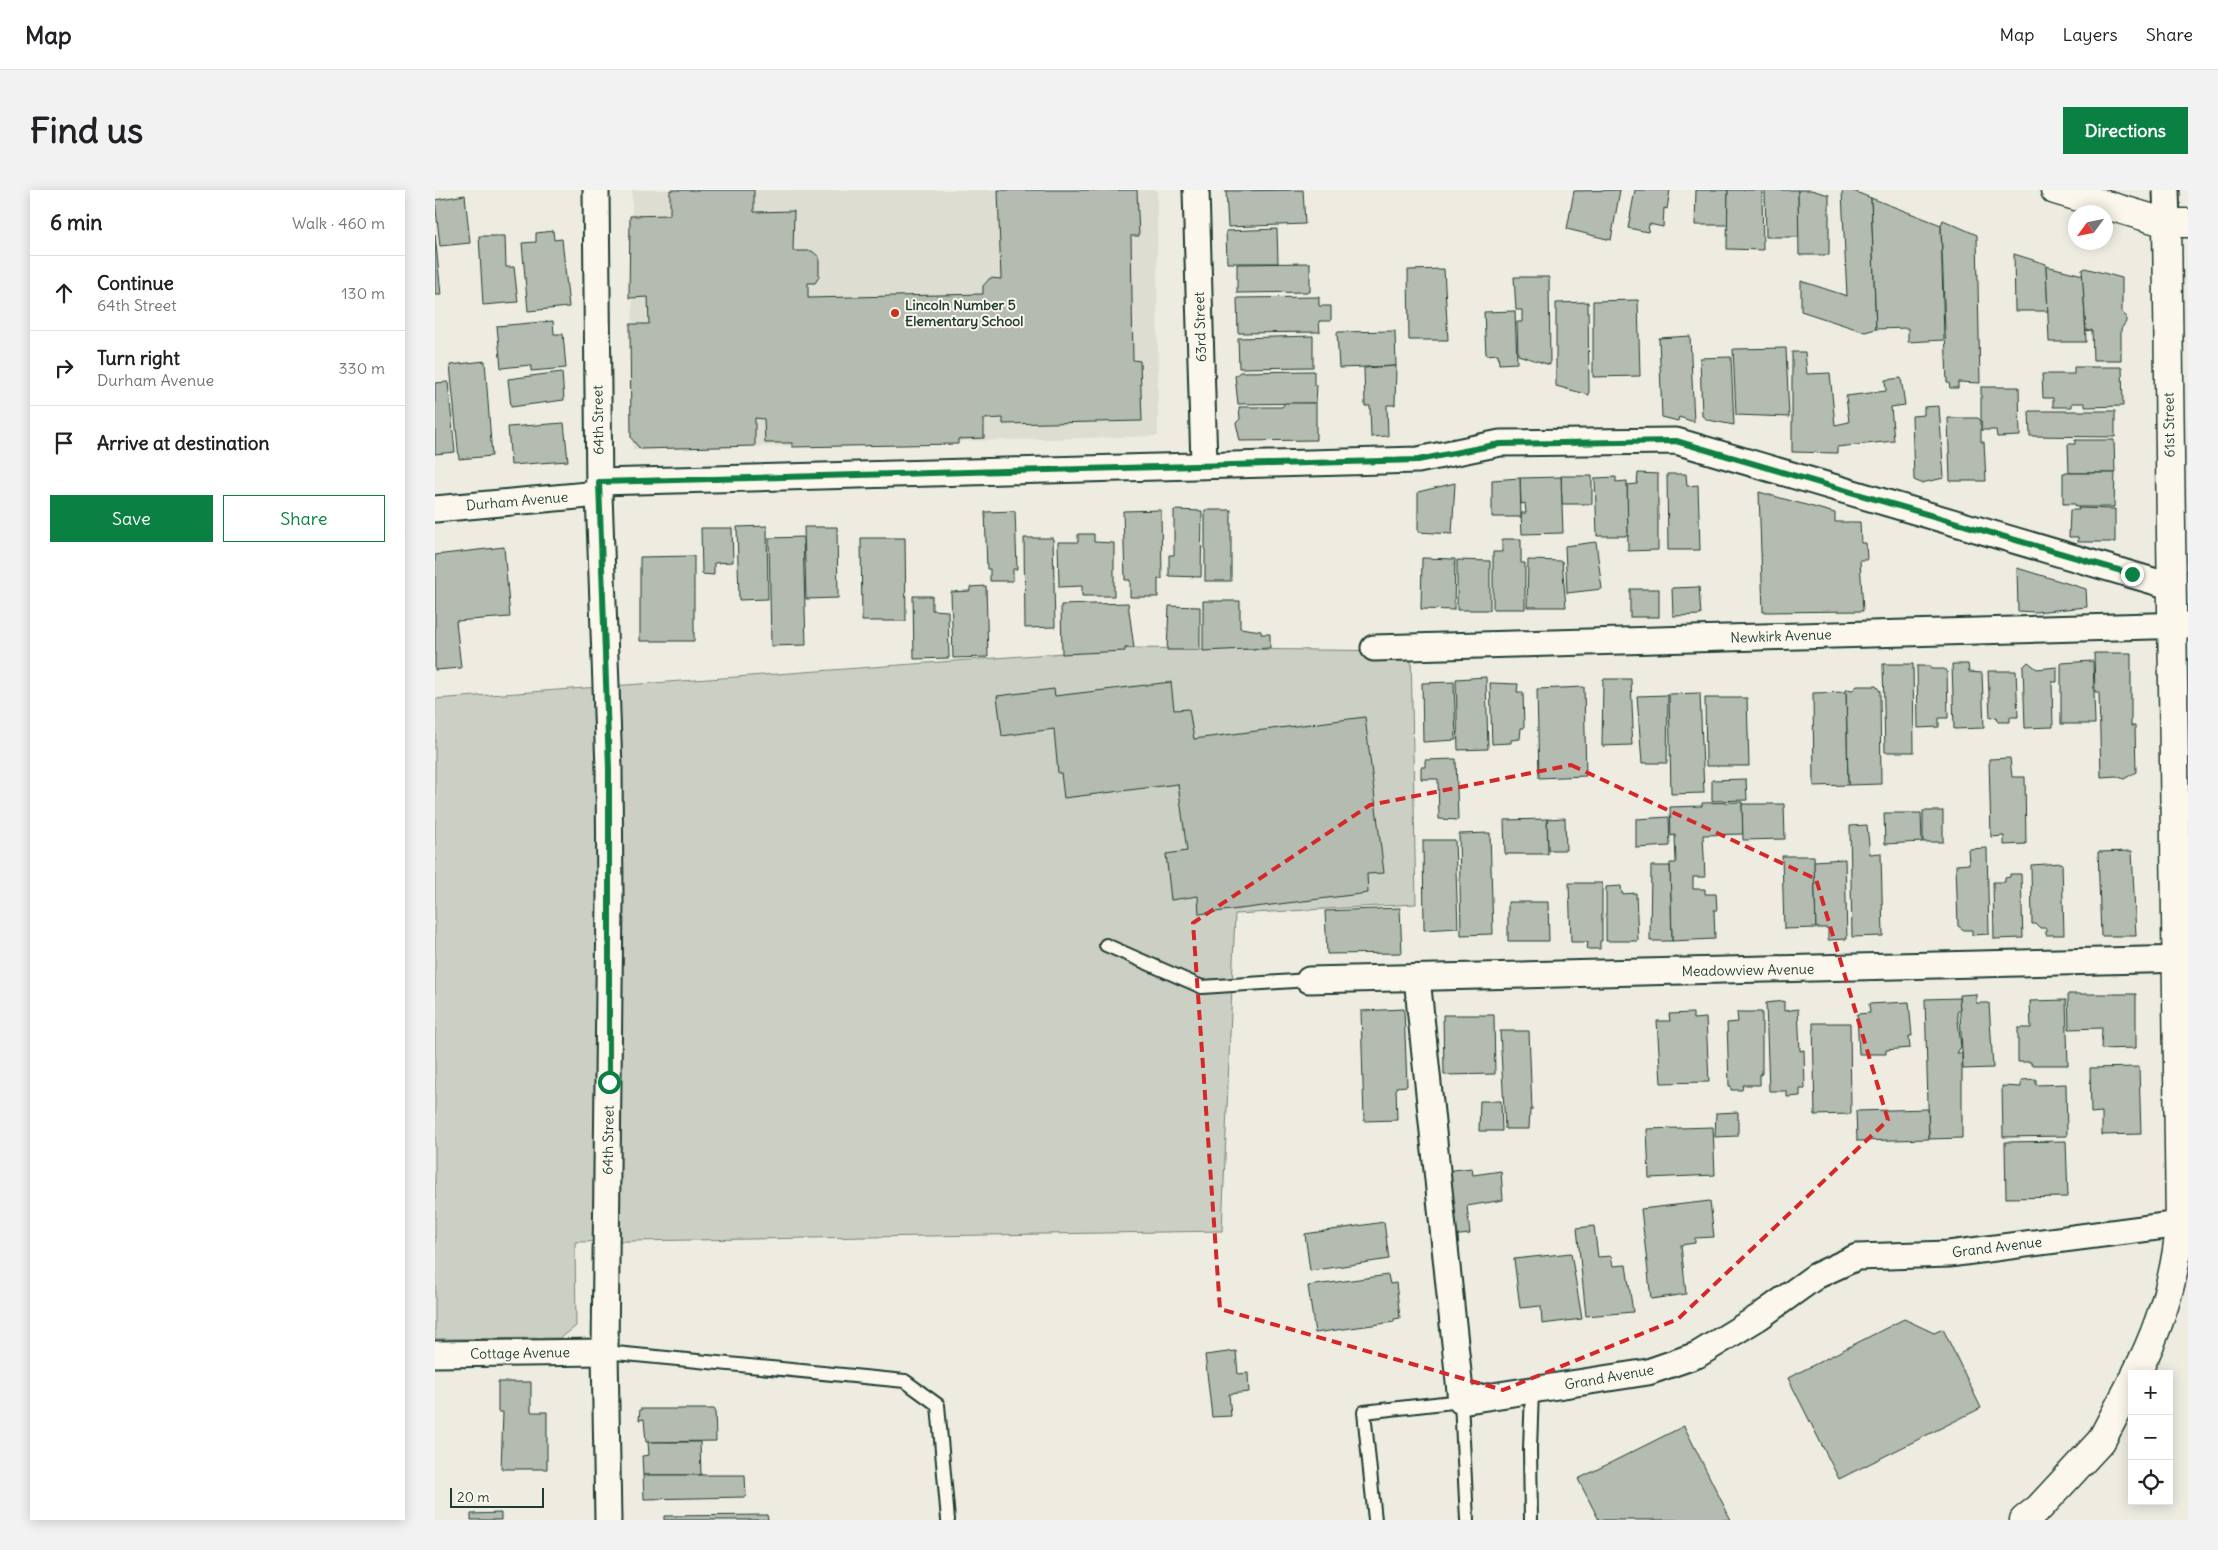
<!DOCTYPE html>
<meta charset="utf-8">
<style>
:root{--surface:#fff;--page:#f2f2f2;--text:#202124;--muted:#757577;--line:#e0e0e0;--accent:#0b8043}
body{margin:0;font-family:Delius,sans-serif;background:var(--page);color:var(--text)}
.controls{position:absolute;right:15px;bottom:15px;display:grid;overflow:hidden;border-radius:0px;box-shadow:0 2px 12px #0003}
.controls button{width:45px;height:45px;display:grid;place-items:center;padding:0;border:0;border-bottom:1px solid var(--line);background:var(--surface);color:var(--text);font:25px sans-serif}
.compass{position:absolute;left:1633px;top:15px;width:45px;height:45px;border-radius:50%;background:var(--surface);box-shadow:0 2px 12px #0003;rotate:237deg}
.scale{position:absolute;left:15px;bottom:12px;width:94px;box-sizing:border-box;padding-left:5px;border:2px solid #1f3d34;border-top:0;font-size:14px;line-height:18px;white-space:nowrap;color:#1f3d34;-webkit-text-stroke:4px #fbf7ec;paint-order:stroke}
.stop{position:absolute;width:15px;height:15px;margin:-11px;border:4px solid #0b8043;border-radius:50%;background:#fff}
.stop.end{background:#0b8043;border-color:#fff;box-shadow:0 1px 5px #0008}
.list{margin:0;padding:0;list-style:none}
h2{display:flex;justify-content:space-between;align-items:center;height:65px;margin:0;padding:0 20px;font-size:21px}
h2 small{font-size:16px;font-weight:400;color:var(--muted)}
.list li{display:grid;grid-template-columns:32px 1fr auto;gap:15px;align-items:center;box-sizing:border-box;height:75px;padding:0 20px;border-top:1px solid var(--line)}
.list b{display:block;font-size:19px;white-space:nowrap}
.list p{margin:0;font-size:16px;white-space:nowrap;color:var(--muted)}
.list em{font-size:16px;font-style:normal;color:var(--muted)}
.actions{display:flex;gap:10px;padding:15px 20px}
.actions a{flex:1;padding:11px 0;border:1px solid var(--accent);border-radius:0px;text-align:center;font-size:18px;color:var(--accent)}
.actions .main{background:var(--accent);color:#fff}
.icon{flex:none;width:28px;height:28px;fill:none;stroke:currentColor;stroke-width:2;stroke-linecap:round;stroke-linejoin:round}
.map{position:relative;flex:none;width:1753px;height:1330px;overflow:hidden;border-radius:0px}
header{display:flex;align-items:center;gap:30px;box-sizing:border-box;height:70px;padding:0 25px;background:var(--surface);border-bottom:1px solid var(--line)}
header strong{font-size:24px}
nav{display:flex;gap:28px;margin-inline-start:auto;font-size:18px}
.intro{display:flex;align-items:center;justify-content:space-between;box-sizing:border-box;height:120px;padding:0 30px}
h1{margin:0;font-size:35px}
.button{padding:12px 22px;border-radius:0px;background:var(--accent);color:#fff;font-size:18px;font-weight:700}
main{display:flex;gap:30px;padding:0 30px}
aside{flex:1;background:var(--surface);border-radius:0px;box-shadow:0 2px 12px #0003}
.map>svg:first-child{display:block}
.built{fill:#ddddd2}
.green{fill:#cbcfc4;stroke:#75867c}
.building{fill:#b4bbb0;stroke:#1f3d34}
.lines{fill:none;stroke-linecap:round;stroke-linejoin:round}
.service-casing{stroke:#1f3d34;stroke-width:16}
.minor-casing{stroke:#1f3d34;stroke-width:29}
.tertiary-casing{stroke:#1f3d34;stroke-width:31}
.primary-casing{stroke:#1f3d34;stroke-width:31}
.service{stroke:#fbf7ec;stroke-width:12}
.minor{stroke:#fbf7ec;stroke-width:25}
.tertiary{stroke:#fbf7ec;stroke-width:28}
.primary{stroke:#fbf7ec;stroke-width:28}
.route{stroke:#0b8043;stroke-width:6}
.marked{fill:none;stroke:#d62828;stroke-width:4;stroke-dasharray:10 6;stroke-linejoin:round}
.poi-dot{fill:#c8321e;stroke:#fbf7ec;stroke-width:2}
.labels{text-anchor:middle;stroke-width:4;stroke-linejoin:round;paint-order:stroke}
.poi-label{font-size:14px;font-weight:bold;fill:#1f3d34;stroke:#fbf7ec;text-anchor:start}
.street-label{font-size:14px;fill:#1f3d34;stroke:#fbf7ec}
</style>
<header>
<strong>Map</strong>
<nav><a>Map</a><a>Layers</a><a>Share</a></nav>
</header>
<div class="intro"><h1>Find us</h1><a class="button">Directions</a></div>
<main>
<aside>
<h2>6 min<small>Walk · 460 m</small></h2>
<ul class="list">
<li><svg class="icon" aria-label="ahead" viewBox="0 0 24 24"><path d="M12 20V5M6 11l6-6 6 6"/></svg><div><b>Continue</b><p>64th Street</p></div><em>130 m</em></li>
<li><svg class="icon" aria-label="right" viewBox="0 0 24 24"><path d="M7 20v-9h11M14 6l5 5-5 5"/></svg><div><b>Turn right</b><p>Durham Avenue</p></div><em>330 m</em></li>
<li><svg class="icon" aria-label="arrive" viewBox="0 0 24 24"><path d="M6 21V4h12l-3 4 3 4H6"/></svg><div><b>Arrive at destination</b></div></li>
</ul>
<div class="actions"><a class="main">Save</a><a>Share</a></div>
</aside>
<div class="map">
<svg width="1753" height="1330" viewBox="0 0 1753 1330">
<rect width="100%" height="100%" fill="#eeece1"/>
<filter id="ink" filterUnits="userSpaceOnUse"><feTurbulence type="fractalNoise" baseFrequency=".02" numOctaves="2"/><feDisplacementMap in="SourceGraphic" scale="10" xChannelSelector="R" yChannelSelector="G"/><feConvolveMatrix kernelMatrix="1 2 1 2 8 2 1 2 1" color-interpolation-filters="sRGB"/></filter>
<g filter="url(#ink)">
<polygon class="built" points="197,0 722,0 723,246 198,260"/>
<polygon class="green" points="697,458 976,461 981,714 800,724 787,1041 140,1052 141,1136 126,1148 0,1149 0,509"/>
<g class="building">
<polygon points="235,0 319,0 319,22 359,21 358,61 377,61 384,67 384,87 380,93 373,93 373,108 548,104 548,96 555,88 566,89 563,0 702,0 704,46 696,46 698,170 705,171 707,231 568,234 568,228 549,229 549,248 523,249 523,254 357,257 357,253 330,253 329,229 320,228 320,256 205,259 196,248 195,134 214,134 213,107 194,108 195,26 235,25"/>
<polygon points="868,0 870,34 793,37 791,1"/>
<polygon points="1185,0 1176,50 1132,39 1139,1"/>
<polygon points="1200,0 1235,0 1232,19 1229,18 1228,37 1214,34 1213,42 1193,38"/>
<polygon points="1261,0 1293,0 1293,35 1260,35"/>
<polygon points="1293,0 1327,0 1328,60 1292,59"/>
<polygon points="1330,0 1363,0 1364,47 1331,47"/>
<polygon points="1363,0 1376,0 1394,5 1394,65 1364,65"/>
<polygon points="1410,0 1416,0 1436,8 1441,139 1430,142 1366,121 1366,91 1412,106 1407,2"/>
<polygon points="30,5 35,53 5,56 0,10"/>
<polygon points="1436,8 1506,35 1509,150 1473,152 1473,138 1441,139"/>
<polygon points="1508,30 1542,45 1545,193 1523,192 1523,198 1515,198 1514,193 1512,193 1506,35"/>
<polygon points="842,39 843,73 792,73 791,41"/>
<polygon points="118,41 119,50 127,49 134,117 93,121 87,53 101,52 101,43"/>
<polygon points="0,44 6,105 0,105"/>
<polygon points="44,46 70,46 71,77 79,77 83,112 48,115"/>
<polygon points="1579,64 1611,74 1613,121 1580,121"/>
<polygon points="875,73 875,102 802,103 802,74"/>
<polygon points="1611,76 1648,85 1651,152 1614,152"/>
<polygon points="1650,78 1687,88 1687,123 1691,126 1691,132 1686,139 1686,170 1658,170 1657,140 1651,141 1647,80"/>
<polygon points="1009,79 1013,150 974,150 973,80"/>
<polygon points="1079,87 1114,87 1115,175 1083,165 1082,132 1087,132 1087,120 1081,120"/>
<polygon points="884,107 884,116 896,116 896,131 884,131 885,142 803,143 802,108"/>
<polygon points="1203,110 1205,186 1158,187 1158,111"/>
<polygon points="1153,112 1154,205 1121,196 1121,113"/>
<polygon points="1080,121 1082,173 1064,174 1063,164 1051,165 1049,122"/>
<polygon points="118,131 119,144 128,144 131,178 96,181 96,175 66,178 62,136"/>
<polygon points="960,141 961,176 904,178 902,142"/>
<polygon points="878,146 878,177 804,178 803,148"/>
<polygon points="1255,146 1259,232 1244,227 1243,231 1227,227 1224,148"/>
<polygon points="1351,158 1354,227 1301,225 1298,159"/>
<polygon points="1357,162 1370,162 1372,184 1395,183 1400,235 1414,232 1411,206 1451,201 1450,190 1466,188 1470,215 1456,217 1459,251 1402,257 1402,263 1357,262"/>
<polygon points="1296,167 1299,235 1273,230 1267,226 1265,168"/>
<polygon points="50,171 57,266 24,269 15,175"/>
<polygon points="961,176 960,215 952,215 953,246 936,247 935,216 930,216 929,178"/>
<polygon points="1639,177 1687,177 1688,216 1650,217 1650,213 1637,213 1637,217 1618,217 1618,208 1608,208 1607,184 1639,184"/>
<polygon points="879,181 879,195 882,195 881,213 803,214 800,186 805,182"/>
<polygon points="127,182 129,210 76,217 73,189"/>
<polygon points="13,192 20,262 0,264 0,193"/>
<polygon points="1546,197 1584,197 1585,246 1562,247 1561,240 1546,240"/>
<polygon points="850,213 881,213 881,250 805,251 801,233 805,229 804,217 847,217"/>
<polygon points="1504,216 1509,288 1486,293 1479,290 1477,226 1489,225 1489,217"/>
<polygon points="1594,221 1680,221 1680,247 1595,246"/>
<polygon points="1513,228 1543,228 1546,231 1546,252 1549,252 1551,291 1515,291"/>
<polygon points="129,233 133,271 76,275 73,237"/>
<polygon points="1640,250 1679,250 1680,283 1634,283 1633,254 1640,254"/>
<polygon points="1203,283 1223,284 1223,360 1193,361 1192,295 1202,294"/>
<polygon points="1628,283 1680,283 1679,317 1641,317 1640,314 1628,314"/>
<polygon points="1232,284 1251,284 1252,296 1263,295 1265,360 1233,360"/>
<polygon points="1126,286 1157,286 1157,314 1127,314"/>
<polygon points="1126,287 1128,343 1087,344 1086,323 1091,323 1090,313 1086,314 1085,288"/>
<polygon points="1181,287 1181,292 1192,291 1193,346 1162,346 1160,288"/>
<polygon points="1085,288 1086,327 1057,327 1057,290"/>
<polygon points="1020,293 1017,344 983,342 983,302"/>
<polygon points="1324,302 1400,323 1400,332 1425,332 1426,353 1431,353 1432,370 1425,370 1428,421 1328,422"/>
<polygon points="1643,318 1680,319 1680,352 1643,352 1643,347 1634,347 1635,320 1644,320"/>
<polygon points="726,320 727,389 723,389 723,407 695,407 695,390 690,390 688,321"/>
<polygon points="739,320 767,321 766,387 734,386 734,365 739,365"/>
<rect x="770" y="320" width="26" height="71"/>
<polygon points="580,321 582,379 578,379 578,391 555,391 555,379 552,379 550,322"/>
<polygon points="332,336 333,409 304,410 302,337"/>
<polygon points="369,337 402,337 403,408 371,409"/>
<polygon points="266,338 297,338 298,372 279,373 279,385 267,384"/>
<polygon points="643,344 659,344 659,352 679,353 679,406 647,406 647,396 624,397 623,352 643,352"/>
<polygon points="368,347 371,455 336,456 334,348"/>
<polygon points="426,348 470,348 471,431 427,431"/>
<polygon points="589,348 618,348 620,437 590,438"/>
<polygon points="1067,349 1086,349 1086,373 1090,373 1090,419 1058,419 1058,362 1067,362"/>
<polygon points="1161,352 1167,399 1132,403 1130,356"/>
<polygon points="69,357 75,427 21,431 26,478 0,480 0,365"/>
<polygon points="259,366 259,451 205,451 205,367"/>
<polygon points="987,368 1020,369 1019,420 986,419"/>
<polygon points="1022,370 1055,371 1055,420 1022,420"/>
<polygon points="1093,370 1127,371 1131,417 1092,417"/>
<polygon points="1582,378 1651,399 1652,417 1600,422 1583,421"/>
<polygon points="551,396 553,467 518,468 516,402 535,401 535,397"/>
<polygon points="1264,397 1266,425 1238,426 1237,398"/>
<rect x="1195" y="399" width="29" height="28"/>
<polygon points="478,406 497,406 497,420 513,421 514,468 479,469"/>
<polygon points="768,411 805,411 805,438 826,441 826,444 835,444 835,458 768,461"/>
<polygon points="693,413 699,458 690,458 690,461 627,464 626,415"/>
<polygon points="734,416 765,417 765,460 732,460"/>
<polygon points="1659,463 1696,463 1696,536 1700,536 1701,582 1689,589 1681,586 1666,587 1664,502 1660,502"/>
<polygon points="1658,471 1660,534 1626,534 1626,473"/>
<polygon points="1593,472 1602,479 1622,477 1622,492 1617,492 1618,537 1590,538 1588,477"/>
<polygon points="1448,474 1478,474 1479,562 1450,562"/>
<polygon points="1517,474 1533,474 1534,482 1547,483 1549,538 1519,539"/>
<polygon points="1482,476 1496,476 1496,479 1509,479 1512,481 1513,528 1504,528 1504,537 1483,538"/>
<polygon points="1553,481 1581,481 1583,527 1575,527 1575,532 1563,532 1562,527 1555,528"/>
<polygon points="1051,487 1053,559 1023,560 1021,489"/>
<polygon points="1168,489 1196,489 1198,539 1196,539 1197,555 1167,556"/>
<polygon points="736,492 739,520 754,519 759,549 930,527 949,683 932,684 933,703 764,724 763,706 736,710 731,664 752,661 743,594 629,608 626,583 623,583 619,539 567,546 562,506 619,499 620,506"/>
<polygon points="1019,492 1021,550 988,552 987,493"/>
<polygon points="1055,493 1083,494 1082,502 1088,502 1089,538 1086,538 1085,549 1076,550 1076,553 1057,554"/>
<polygon points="1422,496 1441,496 1445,501 1446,594 1413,595 1411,499 1418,500"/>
<polygon points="1149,497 1151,586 1104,588 1102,499"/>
<polygon points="1411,502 1413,595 1379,596 1378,503"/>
<polygon points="1265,503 1269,603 1236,604 1234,504"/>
<polygon points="1233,505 1232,573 1207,573 1202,506"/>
<polygon points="1270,508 1312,508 1314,576 1271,576"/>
<polygon points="1575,568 1577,587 1590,587 1591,654 1569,655 1569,646 1556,647 1554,569"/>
<polygon points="1021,569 1023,630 1004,629 1003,589 986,589 986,577 990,577 990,570"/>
<polygon points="1311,589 1312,610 1277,611 1277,590"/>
<polygon points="1307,612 1308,644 1268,645 1270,687 1258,687 1258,699 1270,699 1270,704 1281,704 1282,720 1279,720 1280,749 1237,751 1235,676 1235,673 1241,673 1240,645 1236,646 1235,617 1267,616 1267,613"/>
<polygon points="1307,614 1349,614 1350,649 1308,650"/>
<rect x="1488" y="621" width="20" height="31"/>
<polygon points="1449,623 1486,623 1487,652 1450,654"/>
<polygon points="1234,627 1235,656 1201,658 1201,629"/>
<polygon points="1130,628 1131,660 1113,660 1112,629"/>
<polygon points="1112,629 1113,664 1070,664 1069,630"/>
<polygon points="1432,635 1435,664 1446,663 1448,746 1417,747 1415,636"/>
<polygon points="1055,643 1058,744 1026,745 1024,644"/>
<polygon points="988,650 1020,650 1023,738 989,740"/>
<polygon points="1552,658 1554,744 1537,745 1537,740 1529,740 1523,736 1521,675 1534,674 1533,659"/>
<polygon points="1697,661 1701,746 1666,746 1663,662"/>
<polygon points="1347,666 1379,666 1381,738 1349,739"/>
<polygon points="1410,669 1412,749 1393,750 1393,738 1381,738 1379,671"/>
<polygon points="1627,673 1629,745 1611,745 1611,738 1605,738 1601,734 1597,734 1596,675"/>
<polygon points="1216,676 1235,676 1237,751 1215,751"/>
<polygon points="1575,684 1586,684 1588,748 1559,749 1558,692 1570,692 1570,688 1575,687"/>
<polygon points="1134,693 1167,693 1167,751 1165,751 1165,759 1152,759 1153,752 1136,752"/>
<polygon points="1186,696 1187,704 1201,703 1203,751 1171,751 1171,697"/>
<polygon points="1073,712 1113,712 1114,751 1073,751"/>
<polygon points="965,718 967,763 892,764 890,721"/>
<polygon points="1541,804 1541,813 1554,813 1558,878 1528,879 1524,805"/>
<polygon points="1633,804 1701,804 1701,858 1666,859 1667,838 1634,839"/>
<polygon points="1524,808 1525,820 1522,822 1526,857 1522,863 1527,863 1527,948 1494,949 1490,809"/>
<polygon points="1631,810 1633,875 1596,875 1596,872 1583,872 1583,838 1596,838 1595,811"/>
<polygon points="1349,811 1349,821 1363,819 1365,861 1369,860 1370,899 1365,899 1365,906 1352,907 1352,901 1334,901 1331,813"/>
<polygon points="1474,812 1477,846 1474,846 1475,858 1451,860 1451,864 1424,864 1422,824 1435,823 1434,814"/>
<polygon points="969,819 972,896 961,897 962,930 929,931 926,821"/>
<polygon points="1302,822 1327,822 1327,884 1325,884 1325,895 1308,895 1307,900 1296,900 1296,896 1294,896 1292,833 1303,832"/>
<polygon points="1258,823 1258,829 1271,828 1274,892 1226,893 1222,831 1235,831 1234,824"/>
<polygon points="1008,825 1059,825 1060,884 1009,885"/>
<polygon points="1378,833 1415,833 1416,924 1380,925"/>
<polygon points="1065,841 1094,841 1097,920 1095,920 1094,939 1070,939"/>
<polygon points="1704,877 1706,944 1667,945 1667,922 1656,923 1655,878"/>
<polygon points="1601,889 1601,895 1631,894 1632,946 1568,947 1567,896 1586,897 1586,890"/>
<polygon points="1045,911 1066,911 1067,941 1044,941"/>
<polygon points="1493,919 1494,949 1422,951 1421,921"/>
<polygon points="1303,922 1303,946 1280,947 1281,923"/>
<polygon points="1278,937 1280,985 1214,988 1212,939"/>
<polygon points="1631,951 1633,1007 1571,1008 1570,952"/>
<polygon points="1037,978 1038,985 1066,981 1068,1010 1032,1016 1035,1044 1015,1046 1009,981"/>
<polygon points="1275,1011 1279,1047 1260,1048 1260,1053 1246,1055 1251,1104 1216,1109 1206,1019"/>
<polygon points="949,1032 954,1069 875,1081 870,1044"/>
<polygon points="1159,1036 1163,1067 1176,1066 1178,1076 1191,1075 1198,1122 1151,1126 1142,1038"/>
<polygon points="1136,1063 1147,1129 1107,1134 1106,1116 1085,1118 1079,1069"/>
<polygon points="953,1085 955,1094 961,1093 965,1128 959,1129 959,1132 880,1143 873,1096"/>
<polygon points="1469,1129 1499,1143 1508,1139 1546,1218 1404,1289 1353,1188"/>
<polygon points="801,1161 803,1184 813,1183 814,1202 794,1204 796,1226 777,1227 770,1165"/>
<polygon points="63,1192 96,1192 96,1222 112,1222 112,1279 66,1279 68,1222 63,1222"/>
<polygon points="205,1219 280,1219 281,1251 211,1252 209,1229 204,1230"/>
<polygon points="1249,1236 1296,1330 1164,1330 1143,1289"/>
<polygon points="213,1252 265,1252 266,1285 208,1285 207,1266 214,1265"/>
<polygon points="208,1285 310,1285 311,1307 209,1309"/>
<polygon points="66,1323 66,1330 36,1330 36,1324"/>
<polygon points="332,1325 333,1330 229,1330 229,1326"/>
</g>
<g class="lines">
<g class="service-casing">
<g id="service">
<polyline points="671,755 767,797 874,790"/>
<polyline points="170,1162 470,1191 503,1215 513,1330"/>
<polyline points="940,1330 929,1222 1026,1211 1032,1330"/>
<polyline points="1096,1330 1095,1259 1097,1200"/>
</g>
</g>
<g class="minor-casing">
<g id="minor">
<polyline points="161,0 164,304 174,578 175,709 170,1162 173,1330"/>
<polyline points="761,0 769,274"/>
<polyline points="1731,0 1732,33"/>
<polyline points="164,292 983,270 1065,253 1241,251 1735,396"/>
<polyline points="0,319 164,304"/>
<polyline points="939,458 1753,435"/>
<polyline points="982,788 1026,1211 1213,1182 1262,1165 1324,1127 1381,1086 1422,1067 1514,1064 1745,1034"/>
<polyline points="874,790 1753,769"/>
<polyline points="0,1164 170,1162"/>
</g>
</g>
<g class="tertiary-casing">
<g id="tertiary">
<path d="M 1701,1184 C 1725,1137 1741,1087 1745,1034 L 1732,33"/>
<polyline points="1589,1330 1604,1318 1666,1251 1697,1192"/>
</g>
</g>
<g class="primary-casing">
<polyline id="primary" points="1620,0 1732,33 1753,33"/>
</g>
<use href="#service" class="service"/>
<use href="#minor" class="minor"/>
<use href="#tertiary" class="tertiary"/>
<use href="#primary" class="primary"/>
</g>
</g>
<g class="lines" filter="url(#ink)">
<polyline class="route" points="174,892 174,578 164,292 983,270 1065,254 1241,251 1697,384"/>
</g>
<path class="marked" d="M 1136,575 L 1381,689 L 1453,930 L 1243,1129 L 1068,1200 L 785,1119 L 758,733 L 935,615 Z"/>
<circle class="poi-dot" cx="460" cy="123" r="5"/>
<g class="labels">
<g class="poi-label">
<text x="470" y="120">Lincoln Number 5<tspan x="470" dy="16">Elementary School</tspan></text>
</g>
<g class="street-label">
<text transform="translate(765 137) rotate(-92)" y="5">63rd Street</text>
<text transform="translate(163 230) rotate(-91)" y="5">64th Street</text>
<text transform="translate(1734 235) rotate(-91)" y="5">61st Street</text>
<text transform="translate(82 311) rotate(-5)" y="5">Durham Avenue</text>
<text transform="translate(1346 446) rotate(-2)" y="5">Newkirk Avenue</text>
<text transform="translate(1313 780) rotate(-1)" y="5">Meadowview Avenue</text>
<text transform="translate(173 950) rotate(-89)" y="5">64th Street</text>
<text transform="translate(1562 1057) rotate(-7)" y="5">Grand Avenue</text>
<text transform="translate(85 1163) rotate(-1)" y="5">Cottage Avenue</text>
<text transform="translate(1174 1187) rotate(-10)" y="5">Grand Avenue</text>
</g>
</g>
</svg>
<div class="controls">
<button>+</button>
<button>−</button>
<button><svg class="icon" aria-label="locate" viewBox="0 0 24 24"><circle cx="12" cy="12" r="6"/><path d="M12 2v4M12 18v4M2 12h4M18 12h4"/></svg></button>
</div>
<svg class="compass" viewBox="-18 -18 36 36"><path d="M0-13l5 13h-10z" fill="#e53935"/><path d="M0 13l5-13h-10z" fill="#757577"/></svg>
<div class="scale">20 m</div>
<div class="stop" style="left:174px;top:892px"></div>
<div class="stop end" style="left:1697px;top:384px"></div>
</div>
</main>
